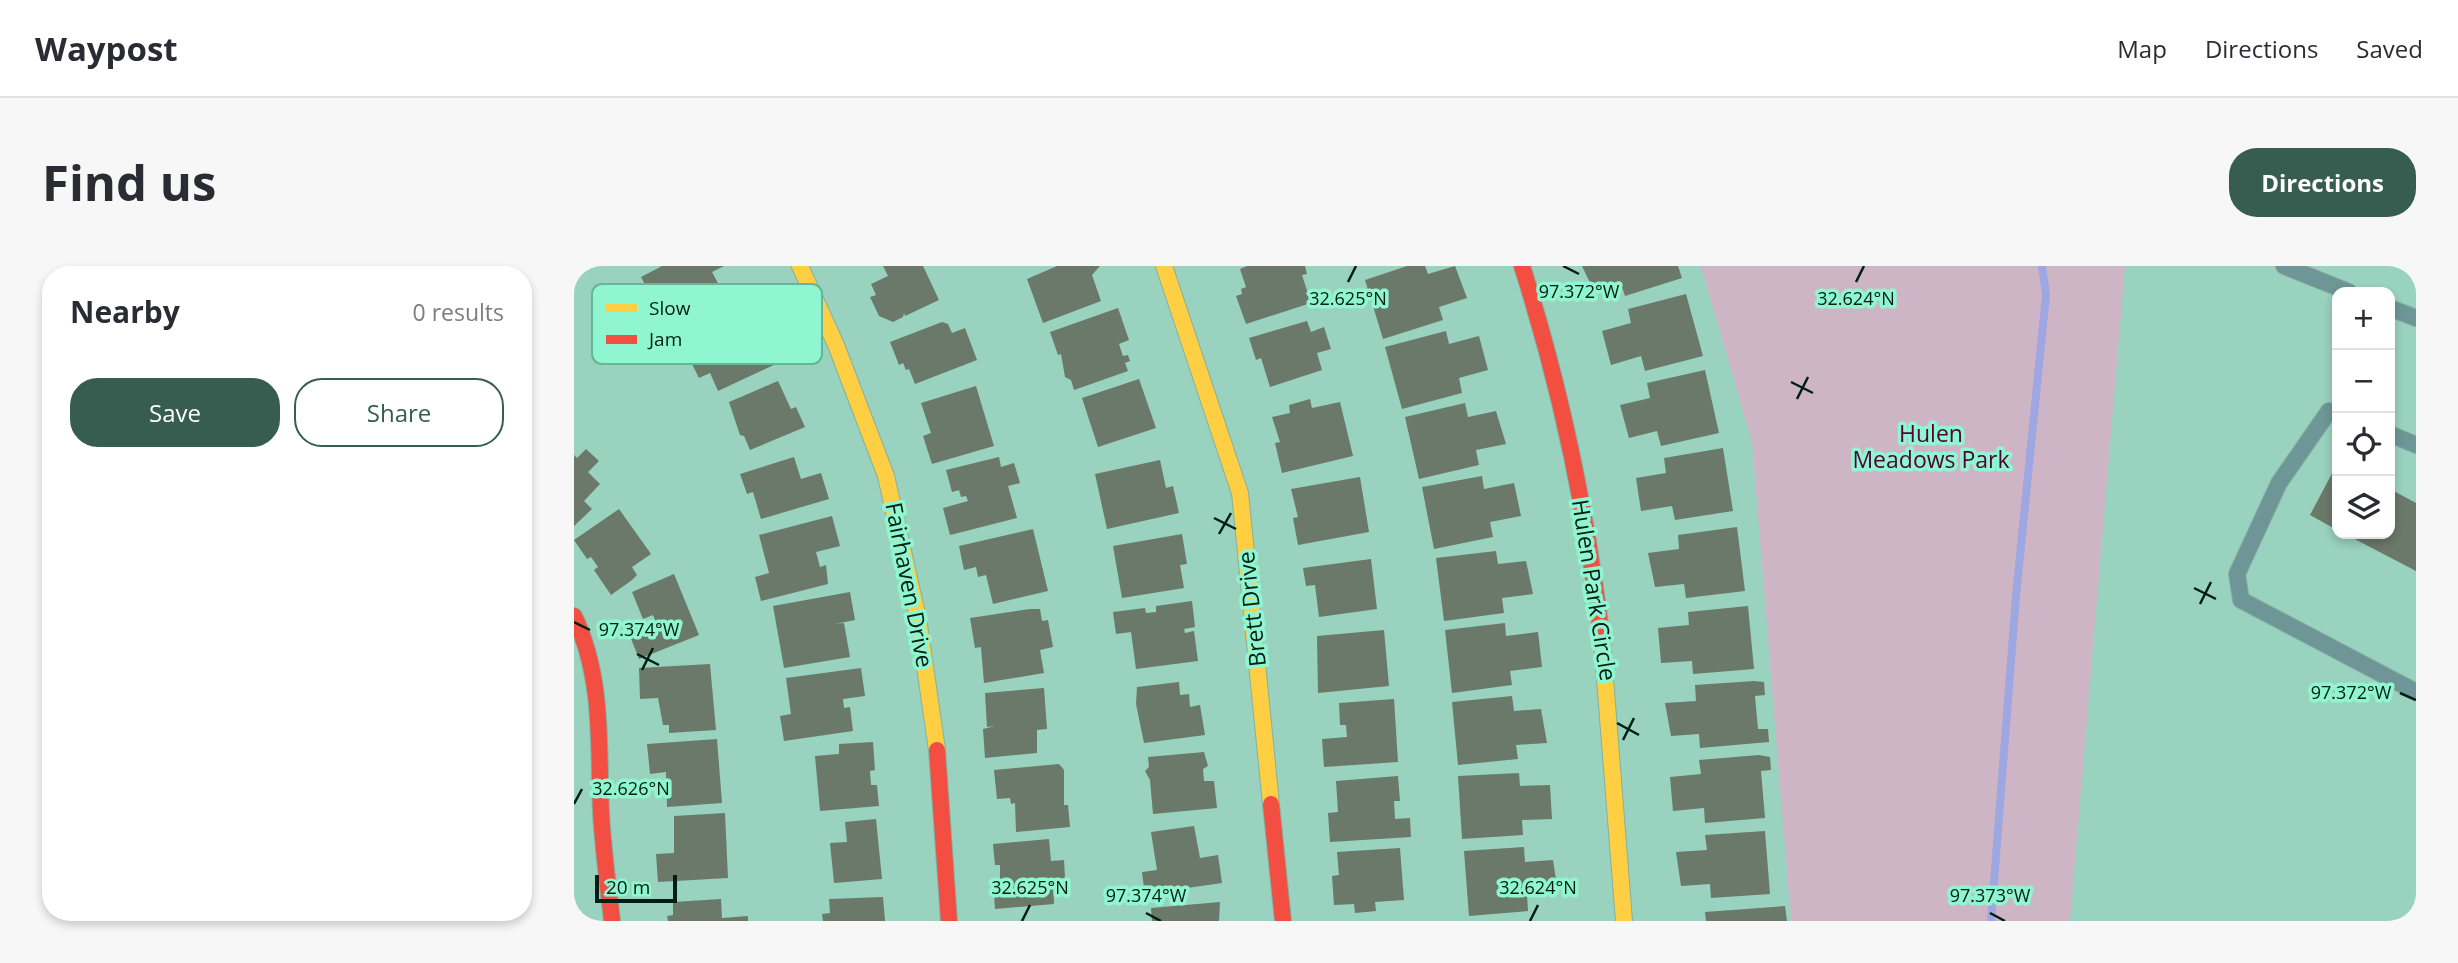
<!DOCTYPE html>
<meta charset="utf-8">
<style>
:root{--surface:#fff;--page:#f7f7f7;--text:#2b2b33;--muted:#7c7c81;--line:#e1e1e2;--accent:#365d50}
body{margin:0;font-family:"Open Sans",sans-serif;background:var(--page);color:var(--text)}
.controls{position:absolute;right:21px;top:21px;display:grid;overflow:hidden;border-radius:14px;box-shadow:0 4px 10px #0003}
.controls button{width:63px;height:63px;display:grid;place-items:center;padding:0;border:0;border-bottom:2px solid var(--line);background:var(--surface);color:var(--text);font:35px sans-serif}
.scale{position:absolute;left:21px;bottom:18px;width:82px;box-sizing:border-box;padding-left:7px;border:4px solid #001e14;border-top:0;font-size:19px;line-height:24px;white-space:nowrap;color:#001e14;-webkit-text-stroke:5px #90f6d2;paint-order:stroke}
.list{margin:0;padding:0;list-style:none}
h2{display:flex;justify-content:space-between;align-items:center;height:91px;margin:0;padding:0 28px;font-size:30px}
h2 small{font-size:23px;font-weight:400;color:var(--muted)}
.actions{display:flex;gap:14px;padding:21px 28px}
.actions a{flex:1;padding:16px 0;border:2px solid var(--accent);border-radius:28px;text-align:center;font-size:24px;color:var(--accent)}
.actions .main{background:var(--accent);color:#fff}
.icon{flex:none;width:38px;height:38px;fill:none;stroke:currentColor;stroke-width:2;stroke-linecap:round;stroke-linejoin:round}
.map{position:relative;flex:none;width:1842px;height:655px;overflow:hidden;border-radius:28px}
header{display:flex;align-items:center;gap:42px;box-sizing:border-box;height:98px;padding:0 35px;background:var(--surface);border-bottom:2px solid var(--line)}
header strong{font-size:33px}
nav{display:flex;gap:38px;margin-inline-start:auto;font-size:24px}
.intro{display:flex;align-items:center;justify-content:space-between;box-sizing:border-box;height:168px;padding:0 42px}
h1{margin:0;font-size:49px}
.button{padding:18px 32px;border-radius:28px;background:var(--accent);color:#fff;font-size:24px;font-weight:700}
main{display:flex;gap:42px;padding:0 42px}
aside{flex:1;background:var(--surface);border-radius:28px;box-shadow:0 4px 10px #0003}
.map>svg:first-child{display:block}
.green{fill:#ceb5c6}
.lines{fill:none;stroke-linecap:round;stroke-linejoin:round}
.stream{stroke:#9ea7e1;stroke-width:8}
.building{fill:#6a796a}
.lane-casing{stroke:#85b0a1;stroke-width:18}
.slow-casing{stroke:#85b0a1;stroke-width:18}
.jam-casing{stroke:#85b0a1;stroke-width:18}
.lane{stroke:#6e9697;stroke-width:16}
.slow{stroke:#ffcf43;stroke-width:16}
.jam{stroke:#f24e42;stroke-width:16}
.ticks{fill:none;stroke:#001e14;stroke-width:2.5}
.labels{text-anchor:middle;stroke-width:7;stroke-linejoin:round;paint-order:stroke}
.park-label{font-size:23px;fill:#500334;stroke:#90f6d2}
.street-label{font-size:23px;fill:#001e14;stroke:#90f6d2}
.key{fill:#90f6d2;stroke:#65b599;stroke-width:2}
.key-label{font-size:19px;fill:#001e14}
.ticks-label{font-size:18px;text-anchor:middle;fill:#001e14;stroke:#90f6d2;stroke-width:7;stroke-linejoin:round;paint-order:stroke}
</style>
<header>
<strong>Waypost</strong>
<nav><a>Map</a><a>Directions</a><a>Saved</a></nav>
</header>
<div class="intro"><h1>Find us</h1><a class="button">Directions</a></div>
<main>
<aside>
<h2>Nearby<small>0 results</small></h2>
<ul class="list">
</ul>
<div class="actions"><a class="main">Save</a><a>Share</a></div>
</aside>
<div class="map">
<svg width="1842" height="655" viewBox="0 0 1842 655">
<rect width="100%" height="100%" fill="#99d2be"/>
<polygon class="green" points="1127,0 1551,0 1496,655 1217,655 1178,176"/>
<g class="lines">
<polyline class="stream" points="1417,655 1442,330 1472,29 1468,0"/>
</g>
<g class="building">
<polygon points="88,0 150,0 138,6 151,30 99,59 80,26 76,28 67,11"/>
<polygon points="309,0 349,0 365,34 331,50 330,47 329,51 319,56 305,50 296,31 302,29 297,18 314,10"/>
<polygon points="483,0 526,0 518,9 527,35 469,57 453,13"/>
<polygon points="673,0 731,0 733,8 728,9 737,37 672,58 662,30 668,28 667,23 672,21 666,3"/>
<polygon points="833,0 851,0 854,8 881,0 893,32 865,41 869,54 809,73 791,14"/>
<polygon points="1008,0 1104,0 1108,12 1051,30 1046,15 1019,23"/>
<polygon points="1112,28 1129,90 1071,105 1067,90 1037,99 1028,65 1057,57 1054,43"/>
<polygon points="544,42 555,74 545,78 549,90 554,89 556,95 551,97 554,105 500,124 497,114 491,111 487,88 484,89 476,66"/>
<polygon points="160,45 169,63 160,67 164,75 176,69 179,77 193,70 206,96 144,125 136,107 125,112 112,86 124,80 117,66"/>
<polygon points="733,55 737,66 750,61 757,83 743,87 748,104 696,121 687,92 682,94 675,72"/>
<polygon points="368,56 374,58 378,67 391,62 403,94 341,118 335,103 332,104 329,97 325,99 316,76"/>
<polygon points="872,65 875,78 905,70 914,104 885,112 888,127 828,143 811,81"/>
<polygon points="1131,104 1145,167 1087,180 1083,165 1055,172 1046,139 1076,132 1073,117"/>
<polygon points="565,113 582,162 524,181 508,132"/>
<polygon points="204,115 217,143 222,141 231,161 176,184 170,170 166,169 155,136"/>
<polygon points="402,120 420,180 358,198 349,170 357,167 347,137"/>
<polygon points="736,133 738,142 766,136 779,190 708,207 701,177 706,176 698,151 716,147 715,139"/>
<polygon points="891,137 894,151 922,145 932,178 902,184 905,199 845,213 831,151"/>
<polygon points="1149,182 1159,245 1101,254 1098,240 1067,245 1062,212 1092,207 1090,192"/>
<polygon points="12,183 25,195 14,206 26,218 10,235 18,243 0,260 0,189 3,192"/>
<polygon points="220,191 227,213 247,207 255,233 187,253 179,226 173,228 166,208"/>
<polygon points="425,191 427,201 440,197 446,217 434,220 443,252 376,269 369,242 394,235 392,230 387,231 385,224 378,226 372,204"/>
<polygon points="586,194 592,222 599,220 605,247 533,263 521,208"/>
<polygon points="1763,198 1763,264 1736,249"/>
<polygon points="908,210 910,223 940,217 947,250 916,256 919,271 860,283 848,221"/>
<polygon points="786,211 795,266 724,279 719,252 724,251 717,223"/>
<polygon points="1816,223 1842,237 1842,305 1771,268 1816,268"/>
<polygon points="45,243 77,288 58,301 63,309 58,314 37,329 20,304 24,301 17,291 13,293 0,274"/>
<polygon points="258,250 266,280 242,286 246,301 252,299 254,318 187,335 181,311 195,307 185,269"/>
<polygon points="1163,261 1171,325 1112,332 1110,318 1081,321 1074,287 1105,283 1104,269"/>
<polygon points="459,263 474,325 419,338 412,309 404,311 402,301 390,304 385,280"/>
<polygon points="608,268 613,298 606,299 610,322 548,332 539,280"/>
<polygon points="922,285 924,298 952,295 959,328 928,332 930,347 870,355 862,292"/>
<polygon points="797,293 803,343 745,351 741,319 732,320 729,302"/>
<polygon points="100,308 125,369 65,393 54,365 81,354 79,349 69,353 58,326"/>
<polygon points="276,326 281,354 261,358 270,357 276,391 210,402 199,340"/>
<polygon points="618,335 621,361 610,363 611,367 620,365 624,395 562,403 557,366 542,368 539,346 571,342 572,347 582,346 582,340"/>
<polygon points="1174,340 1180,403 1119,408 1118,395 1087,397 1084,362 1115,359 1114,346"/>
<polygon points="456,343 466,343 468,355 474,354 479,381 466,384 470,407 410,417 407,381 401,382 396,352"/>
<polygon points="931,357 932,370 964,366 968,401 936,405 938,419 878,427 871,364"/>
<polygon points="810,364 815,420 744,427 743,370"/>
<polygon points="136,398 142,464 95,467 95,459 89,459 84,432 66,433 65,402"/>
<polygon points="287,402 291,430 269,433 270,442 276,441 279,465 210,475 206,450 217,448 212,412"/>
<polygon points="1180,415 1190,416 1191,429 1181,430 1184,463 1194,463 1195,476 1126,482 1125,468 1097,470 1091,437 1122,435 1121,419"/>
<polygon points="605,416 606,429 615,428 616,441 626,439 631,469 570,477 562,438 563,421"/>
<polygon points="470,422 473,463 463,464 463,487 411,492 409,463 421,460 413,461 411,427"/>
<polygon points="938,430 940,445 967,443 973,477 942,479 944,493 884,499 878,436"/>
<polygon points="820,433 824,496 750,501 748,473 773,471 772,459 766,459 765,437"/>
<polygon points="143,473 148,537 93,541 92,506 76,508 73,478"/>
<polygon points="299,476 301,504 296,505 297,519 303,519 305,540 246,545 241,490 265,488 265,478"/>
<polygon points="630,486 634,500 629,503 630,515 640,515 643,542 579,548 576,514 571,505 575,501 574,491"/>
<polygon points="1185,489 1196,491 1197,504 1187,505 1191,552 1131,557 1130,542 1099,545 1096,511 1127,508 1125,494"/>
<polygon points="485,498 490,504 490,539 494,539 496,561 442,566 441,537 437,538 436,532 423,533 420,504"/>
<polygon points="945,507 946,520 976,519 978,553 948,554 949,569 888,573 884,510"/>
<polygon points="824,510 826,535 820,535 821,553 836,552 837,571 756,576 754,547 764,546 762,515"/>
<polygon points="151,547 154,612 84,616 82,588 100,587 100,550"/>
<polygon points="302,553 308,613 260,617 256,577 273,576 271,556"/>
<polygon points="620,560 626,592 644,589 648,617 585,626 585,620 570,622 568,606 583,604 577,566"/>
<polygon points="1191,565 1196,628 1137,632 1136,618 1107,620 1102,586 1133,584 1131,569"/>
<polygon points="475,573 477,595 490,594 491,612 479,613 480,638 421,643 419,614 426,613 426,599 421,599 419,578"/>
<polygon points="950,581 951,596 979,594 984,627 953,629 954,645 895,650 890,585"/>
<polygon points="826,582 830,634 801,636 802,645 781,647 780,638 760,639 758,610 765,609 763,586"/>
<polygon points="309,631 311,655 249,655 248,648 256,647 255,633"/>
<polygon points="147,633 148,652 174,650 174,655 94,655 93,650 99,649 99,636"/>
<polygon points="646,636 645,655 578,655 577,642"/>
<polygon points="1211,640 1213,655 1132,655 1131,646"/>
</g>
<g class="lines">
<g class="lane-casing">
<g id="lane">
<polyline points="1710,0 1775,26"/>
<polyline points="1816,42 1842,52"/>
<polyline points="1763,148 1755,145 1705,217 1663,308 1667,334 1842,426"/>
<polyline points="1816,168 1842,179"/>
</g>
</g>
<g class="slow-casing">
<g id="slow">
<polyline points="226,0 262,79 312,210 344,352 363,484"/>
<polyline points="590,0 666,227 697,538"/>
<polyline points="1028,375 1050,655"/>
</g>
</g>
<g class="jam-casing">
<g id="jam">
<path d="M 948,0 C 987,123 1013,246 1028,375"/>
<path d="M 0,350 C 30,412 24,480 27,547 C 29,583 34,619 38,655"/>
<polyline points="363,484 375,655"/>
<polyline points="697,538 709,655"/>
</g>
</g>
<use href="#lane" class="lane"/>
<use href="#slow" class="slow"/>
<use href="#jam" class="jam"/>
</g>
<path class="ticks" d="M 989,0 L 1005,8M 774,16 L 782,0M 1282,16 L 1290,0M 1217,116 L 1239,127M 1223,133 L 1234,111M 640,252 L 662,263M 645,268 L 657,247M 1620,322 L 1642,333M 1626,338 L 1637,316M 0,356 L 16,364M 63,388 L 85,399M 68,404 L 79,382M 1826,427 L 1842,434M 1043,457 L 1065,469M 1049,474 L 1060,452M 0,538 L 8,523M 572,647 L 587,655M 1416,647 L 1431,655M 448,655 L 456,639M 956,655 L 964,639"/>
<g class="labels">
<g class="park-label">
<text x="1357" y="176">Hulen<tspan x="1357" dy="26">Meadows Park</tspan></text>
</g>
<g class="street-label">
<text transform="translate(335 319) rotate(79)" y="8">Fairhaven Drive</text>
<text transform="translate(1020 324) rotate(81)" y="8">Hulen Park Circle</text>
<text transform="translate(678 343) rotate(-96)" y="8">Brett Drive</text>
</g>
</g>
<rect x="18" y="18" width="230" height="80" rx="10" class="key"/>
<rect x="32" y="38" width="31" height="8" fill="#ffcf43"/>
<rect x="32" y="69" width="31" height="9" fill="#f24e42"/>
<g class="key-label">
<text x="75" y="49">Slow</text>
<text x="75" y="80">Jam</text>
</g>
<g class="ticks-label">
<text x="1005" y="32">97.372°W</text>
<text x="774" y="39">32.625°N</text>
<text x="1282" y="39">32.624°N</text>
<text x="65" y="370">97.374°W</text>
<text x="1777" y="433">97.372°W</text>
<text x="57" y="529">32.626°N</text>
<text x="456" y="628">32.625°N</text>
<text x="964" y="628">32.624°N</text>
<text x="572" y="636">97.374°W</text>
<text x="1416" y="636">97.373°W</text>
</g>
</svg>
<div class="controls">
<button>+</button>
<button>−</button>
<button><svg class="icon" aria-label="locate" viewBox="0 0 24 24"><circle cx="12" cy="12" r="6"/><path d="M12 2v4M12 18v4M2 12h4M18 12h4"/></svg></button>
<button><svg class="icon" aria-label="layers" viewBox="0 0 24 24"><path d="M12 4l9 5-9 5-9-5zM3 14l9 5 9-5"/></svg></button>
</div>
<div class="scale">20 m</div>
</div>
</main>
